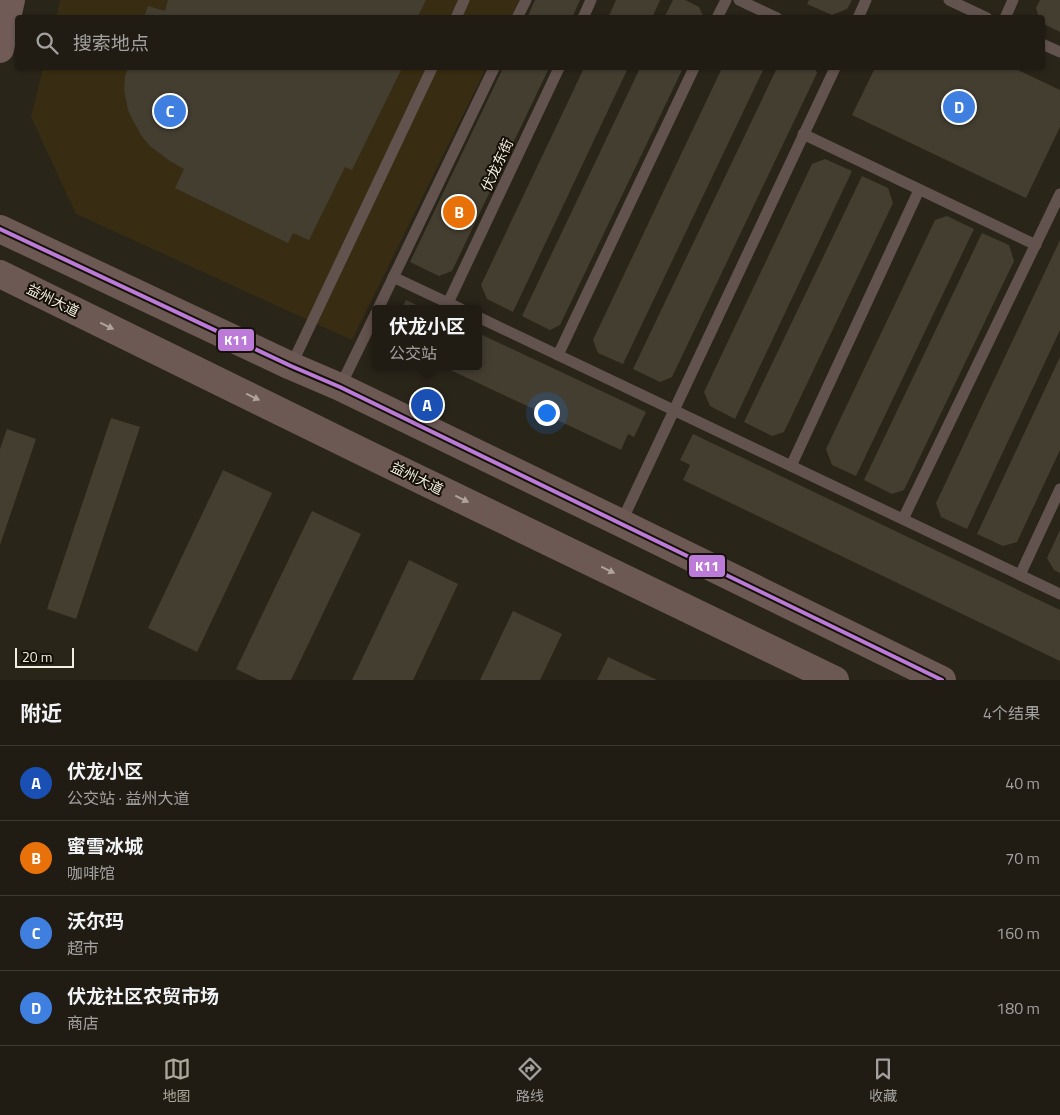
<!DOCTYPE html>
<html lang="zh">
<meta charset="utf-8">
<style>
:root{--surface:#201c13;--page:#2d2921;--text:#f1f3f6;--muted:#a2a1a0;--line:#3d3a33;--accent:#ada89a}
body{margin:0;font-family:"Titillium Web","Noto Sans SC",sans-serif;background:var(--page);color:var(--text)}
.scale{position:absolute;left:15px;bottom:12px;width:59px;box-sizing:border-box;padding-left:5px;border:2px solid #f3eee0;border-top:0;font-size:14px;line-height:18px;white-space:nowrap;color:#f3eee0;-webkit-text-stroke:4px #151108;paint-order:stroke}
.you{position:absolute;left:546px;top:412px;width:18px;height:18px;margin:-12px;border:4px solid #fff;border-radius:50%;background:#1a73e8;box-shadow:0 0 0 8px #1a73e833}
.badge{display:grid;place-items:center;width:32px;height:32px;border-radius:50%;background:var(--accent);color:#fff;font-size:16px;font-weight:700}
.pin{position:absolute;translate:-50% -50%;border:2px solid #fff;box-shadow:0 1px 5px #0006}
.popup{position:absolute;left:372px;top:305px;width:110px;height:65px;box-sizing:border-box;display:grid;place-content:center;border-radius:5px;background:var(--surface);filter:drop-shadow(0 1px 4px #0005);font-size:16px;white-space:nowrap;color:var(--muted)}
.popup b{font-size:19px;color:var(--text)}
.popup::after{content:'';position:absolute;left:50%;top:100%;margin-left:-10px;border:10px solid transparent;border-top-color:var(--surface)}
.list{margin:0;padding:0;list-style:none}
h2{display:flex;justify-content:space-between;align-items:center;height:65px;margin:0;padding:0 20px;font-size:21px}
h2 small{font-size:16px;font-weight:400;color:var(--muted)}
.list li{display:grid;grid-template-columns:32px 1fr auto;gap:15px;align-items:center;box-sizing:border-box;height:75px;padding:0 20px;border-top:1px solid var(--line)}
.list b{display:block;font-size:19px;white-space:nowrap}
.list p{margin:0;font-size:16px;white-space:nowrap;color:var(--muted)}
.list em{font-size:16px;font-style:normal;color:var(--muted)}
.icon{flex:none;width:28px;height:28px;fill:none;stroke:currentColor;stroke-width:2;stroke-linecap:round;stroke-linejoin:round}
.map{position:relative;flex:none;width:1060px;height:680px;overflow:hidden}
.search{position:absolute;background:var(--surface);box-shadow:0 1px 4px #0004;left:15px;right:15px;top:15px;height:55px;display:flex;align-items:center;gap:12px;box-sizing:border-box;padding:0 18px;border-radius:5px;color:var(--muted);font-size:19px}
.sheet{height:365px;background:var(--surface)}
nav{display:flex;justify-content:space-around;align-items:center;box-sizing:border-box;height:70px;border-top:1px solid var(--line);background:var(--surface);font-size:14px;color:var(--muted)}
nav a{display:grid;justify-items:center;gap:2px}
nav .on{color:var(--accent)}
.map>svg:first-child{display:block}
.built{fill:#382d12}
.building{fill:#443e31}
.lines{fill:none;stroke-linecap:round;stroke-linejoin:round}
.lane{stroke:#63534f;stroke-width:11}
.secondary{stroke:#705b57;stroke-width:28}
.primary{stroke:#6d5954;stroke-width:28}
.bus-1-casing{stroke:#151108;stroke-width:8}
.bus-1{stroke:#bd7bd9;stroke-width:4}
.oneway{fill:#b0a49a}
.labels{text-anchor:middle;stroke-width:4;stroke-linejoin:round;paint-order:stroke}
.street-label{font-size:14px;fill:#f3eee0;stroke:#151108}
.line-badge{stroke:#151108;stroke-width:2}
.badge-label{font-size:14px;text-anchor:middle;font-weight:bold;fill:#fff}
</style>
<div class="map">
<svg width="1060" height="680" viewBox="0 0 1060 680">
<rect width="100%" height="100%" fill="#2a2519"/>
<g class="built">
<polygon points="60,0 519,0 511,18 56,18"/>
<polygon points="43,68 486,68 352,340 76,214 31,117"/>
</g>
<g class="building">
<polygon points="168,0 426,0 417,18 144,18 148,6 165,11"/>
<polygon points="535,0 580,0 572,18 527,18"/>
<polygon points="616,0 660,0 652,18 608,18"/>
<polygon points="673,0 685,0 699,7 704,18 664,18"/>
<polygon points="809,0 852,0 847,9 832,15 807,4"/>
<polygon points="1040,0 1060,0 1060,32 1042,23 1042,18 1039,18 1036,8"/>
<polygon points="128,68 402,68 352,170 345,167 309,240 293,233 288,243 175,188 184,169 170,161 150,146 143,138 132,119 128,110 124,89 125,76"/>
<polygon points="503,68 549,68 452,271 439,276 410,262"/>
<polygon points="584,68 628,68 513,312 487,299 481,285"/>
<polygon points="640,68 683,68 560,325 550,330 522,316"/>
<polygon points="722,68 764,68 623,364 598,353 593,340"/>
<polygon points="777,68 815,68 817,73 672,377 660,382 633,369"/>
<polygon points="875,68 1014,68 1060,90 1060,127 1026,198 852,115"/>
<polygon points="825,159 852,171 735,419 710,406 704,392 812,164"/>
<polygon points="862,176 888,188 893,203 784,432 772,436 744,422"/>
<polygon points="947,216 974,229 856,476 832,465 826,449 935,220"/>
<polygon points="982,233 1009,245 1014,261 904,490 892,494 864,480"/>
<polygon points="1060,240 1060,330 967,529 941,517 936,503"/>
<polygon points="406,300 425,309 401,309"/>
<polygon points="478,333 646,412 634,437 628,434 621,450 442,366 478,366"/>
<polygon points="1060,357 1060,450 1017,542 1003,546 977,534"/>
<polygon points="111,418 140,427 76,619 47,609"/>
<polygon points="7,429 36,439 0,545 0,449"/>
<polygon points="693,434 1060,610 1060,661 683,480 690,465 680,460"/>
<polygon points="223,470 272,493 197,652 148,628"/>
<polygon points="312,511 361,534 291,680 259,680 236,669"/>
<polygon points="1060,530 1060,573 1054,570 1047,558"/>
<polygon points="409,560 458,584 413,680 352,680"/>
<polygon points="513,611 562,634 540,680 480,680"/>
<polygon points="608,657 657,680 597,680"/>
</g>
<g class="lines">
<g class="lane">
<polyline points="739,0 777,18"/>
<polyline points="949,0 987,18"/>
<polyline points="456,18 464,0"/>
<polyline points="517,18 526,0"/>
<polyline points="583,18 591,0"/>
<polyline points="717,18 726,0"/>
<polyline points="858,18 866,0"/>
<polyline points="1005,18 1013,0"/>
<polyline points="1042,44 1060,52"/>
<polyline points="803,134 1036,245"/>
<polyline points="393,277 461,309"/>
<polyline points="448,303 559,68"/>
<polyline points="378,309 494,68"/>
<polyline points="478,317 1060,594"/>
<polyline points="558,355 694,68"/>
<polyline points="291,366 432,68"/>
<polyline points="340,387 376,313"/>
<polyline points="791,466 919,190"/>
<polyline points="903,519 1060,194"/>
<polyline points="621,523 835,68"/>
<polyline points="1020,575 1060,489"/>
</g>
<polyline class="secondary" points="0,49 11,0"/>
<g class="primary">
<polyline points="0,229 291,366 340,387 621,523 942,680"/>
<polyline points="0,274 367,454 835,680"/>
</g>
<g class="bus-1-casing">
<polyline id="bus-1" points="0,229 291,366 340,387 942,680"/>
</g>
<use href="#bus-1" class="bus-1"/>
</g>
<defs><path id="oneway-solid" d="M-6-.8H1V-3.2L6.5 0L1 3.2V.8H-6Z" transform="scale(1.25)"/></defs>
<g class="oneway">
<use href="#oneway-solid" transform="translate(107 326) rotate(26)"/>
<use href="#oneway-solid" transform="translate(253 397) rotate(26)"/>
<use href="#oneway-solid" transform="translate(462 499) rotate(26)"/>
<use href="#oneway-solid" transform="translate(608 570) rotate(26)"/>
</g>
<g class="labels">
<g class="street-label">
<text transform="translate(497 165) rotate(-65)" y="5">伏龙东街</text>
<text transform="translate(53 300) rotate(26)" y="5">益州大道</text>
<text transform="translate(417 478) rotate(26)" y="5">益州大道</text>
</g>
</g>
<g class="line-badge">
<rect x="217" y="328" width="38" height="24" rx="5" fill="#bd7bd9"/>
<rect x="688" y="554" width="38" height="24" rx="5" fill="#bd7bd9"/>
</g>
<g class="badge-label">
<text x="236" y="345">K11</text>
<text x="707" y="571">K11</text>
</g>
</svg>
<div class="scale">20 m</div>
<div class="you"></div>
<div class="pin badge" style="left:427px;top:405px;background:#1a4fb4">A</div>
<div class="popup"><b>伏龙小区</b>公交站</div>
<div class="pin badge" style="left:459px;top:212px;background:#e8710a">B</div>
<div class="pin badge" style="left:170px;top:111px;background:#3f7fe0">C</div>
<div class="pin badge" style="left:959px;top:107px;background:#3f7fe0">D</div>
<div class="search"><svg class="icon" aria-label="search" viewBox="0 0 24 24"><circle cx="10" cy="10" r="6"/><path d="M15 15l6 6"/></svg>搜索地点</div>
</div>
<section class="sheet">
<h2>附近<small>4个结果</small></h2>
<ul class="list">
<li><span class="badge" style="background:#1a4fb4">A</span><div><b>伏龙小区</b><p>公交站 · 益州大道</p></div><em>40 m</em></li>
<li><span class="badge" style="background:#e8710a">B</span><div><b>蜜雪冰城</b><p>咖啡馆</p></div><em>70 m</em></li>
<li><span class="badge" style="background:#3f7fe0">C</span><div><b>沃尔玛</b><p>超市</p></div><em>160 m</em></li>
<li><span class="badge" style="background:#3f7fe0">D</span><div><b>伏龙社区农贸市场</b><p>商店</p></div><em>180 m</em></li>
</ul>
</section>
<nav>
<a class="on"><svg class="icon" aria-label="map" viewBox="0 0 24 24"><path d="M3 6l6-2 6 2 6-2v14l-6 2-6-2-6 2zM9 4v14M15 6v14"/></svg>地图</a>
<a><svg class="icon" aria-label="directions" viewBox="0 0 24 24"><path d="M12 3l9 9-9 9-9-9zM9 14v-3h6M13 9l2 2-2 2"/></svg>路线</a>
<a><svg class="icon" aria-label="saved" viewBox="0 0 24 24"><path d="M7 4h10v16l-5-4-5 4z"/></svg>收藏</a>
</nav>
